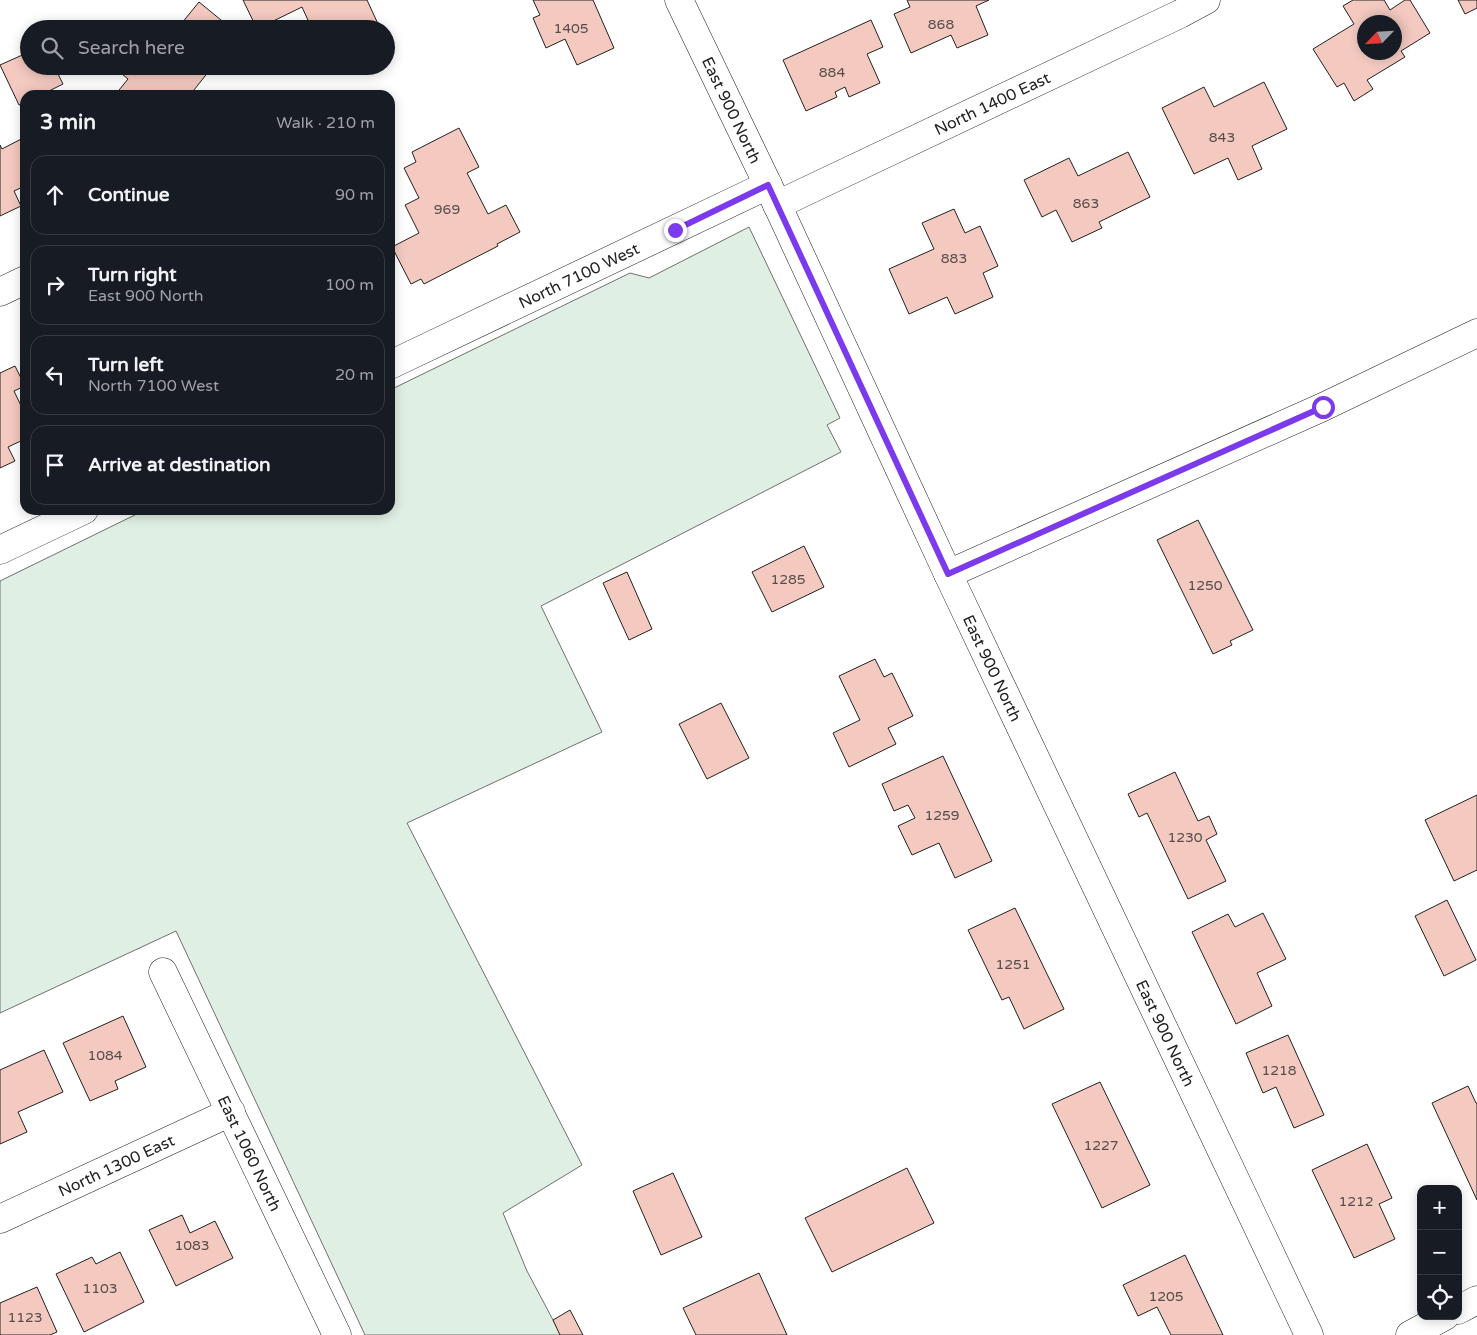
<!DOCTYPE html>
<meta charset="utf-8">
<style>
:root{--surface:#171b24;--page:#20242c;--text:#f1f3f6;--muted:#9ea1a6;--line:#363941}
body{margin:0;font-family:"Varela Round",sans-serif;background:var(--page);color:var(--text)}
.controls{position:absolute;right:15px;bottom:15px;display:grid;overflow:hidden;border-radius:10px;box-shadow:0 2px 12px #0003}
.controls button{width:45px;height:45px;display:grid;place-items:center;padding:0;border:0;border-bottom:1px solid var(--line);background:var(--surface);color:var(--text);font:25px sans-serif}
.compass{position:absolute;left:1357px;top:15px;width:45px;height:45px;border-radius:50%;background:var(--surface);box-shadow:0 2px 12px #0003;rotate:245deg}
.stop{position:absolute;width:15px;height:15px;margin:-11px;border:4px solid #7c3aed;border-radius:50%;background:#fff}
.stop.end{background:#7c3aed;border-color:#fff;box-shadow:0 1px 5px #0008}
.list{margin:0;padding:0;list-style:none}
h2{display:flex;justify-content:space-between;align-items:center;height:65px;margin:0;padding:0 20px;font-size:21px}
h2 small{font-size:16px;font-weight:400;color:var(--muted)}
.list li{display:grid;grid-template-columns:32px 1fr auto;gap:15px;align-items:center;box-sizing:border-box;height:80px;margin:0 10px 10px;padding:0 10px;border:1px solid var(--line);border-radius:15px}
.list b{display:block;font-size:19px;white-space:nowrap}
.list p{margin:0;font-size:16px;white-space:nowrap;color:var(--muted)}
.list em{font-size:16px;font-style:normal;color:var(--muted)}
.icon{flex:none;width:28px;height:28px;fill:none;stroke:currentColor;stroke-width:2;stroke-linecap:round;stroke-linejoin:round}
.map{position:relative;flex:none;width:1477px;height:1335px;overflow:hidden}
.search{position:absolute;background:var(--surface);box-shadow:0 2px 12px #0003;left:20px;top:20px;width:375px;height:55px;display:flex;align-items:center;gap:12px;box-sizing:border-box;padding:0 18px;border-radius:28px;color:var(--muted);font-size:19px}
.panel{position:absolute;background:var(--surface);box-shadow:0 2px 12px #0003;left:20px;top:90px;width:375px;height:425px;border-radius:15px}
.map>svg:first-child{display:block}
.green{fill:#e0efe3;stroke:#6f6f6f}
.building{fill:#f3c9c0;stroke:#222;fill-rule:evenodd}
.lines{fill:none;stroke-linecap:round;stroke-linejoin:round}
.minor-casing{stroke:#222;stroke-width:29}
.major-casing{stroke:#222;stroke-width:29}
.minor{stroke:#fff;stroke-width:28}
.major{stroke:#fff;stroke-width:28}
.route{stroke:#7c3aed;stroke-width:6}
.labels{text-anchor:middle;stroke-width:4;stroke-linejoin:round;paint-order:stroke}
.number-label{font-size:14px;fill:#564c4a}
.street-label{font-size:16px;fill:#222;stroke:#fff}
</style>
<div class="map">
<svg width="1477" height="1335" viewBox="0 0 1477 1335">
<rect width="100%" height="100%" fill="#fff"/>
<polygon class="green" points="749,227 840,418 827,425 841,452 541,606 602,732 407,823 582,1165 503,1213 527,1271 561,1335 365,1335 176,931 0,1013 0,581 145,510 390,510 390,390 630,273 649,278"/>
<g class="building">
<polygon points="243,0 367,0 379,26 373,29 312,29 302,7 257,29"/>
<polygon points="533,0 593,0 614,48 577,65 565,39 546,48 533,18 540,15"/>
<polygon points="907,0 989,0 976,6 988,35 957,48 951,35 911,53 894,14 910,7"/>
<path d="M 1353,0 L 1384,0 L 1390,10 L 1405,0 L 1410,0 L 1430,33 L 1401,51 L 1405,57 L 1367,80 L 1373,89 L 1354,101 L 1344,83 L 1337,87 L 1313,49 L 1354,24 L 1343,6 ZM 1364,22 L 1394,22 L 1394,52 L 1364,52 Z"/>
<polygon points="1458,0 1477,0 1477,8 1465,14"/>
<polygon points="199,2 232,29 187,29 181,24"/>
<polygon points="871,20 883,47 867,54 880,83 849,97 845,87 835,92 837,97 806,111 783,60"/>
<polygon points="29,52 29,66 54,66 63,84 41,95 25,95 25,103 19,105 0,65"/>
<polygon points="118,66 213,66 190,95 115,95 128,79 116,69"/>
<polygon points="1264,82 1287,129 1252,146 1262,169 1238,180 1228,158 1194,174 1162,108 1204,87 1214,107"/>
<polygon points="459,128 479,167 467,173 488,214 506,205 520,232 497,244 498,246 424,284 421,279 411,284 392,247 419,233 405,205 419,198 404,168 416,162 412,152"/>
<polygon points="25,137 25,186 14,191 21,206 0,216 0,145 2,149"/>
<polygon points="1128,152 1150,197 1099,222 1102,228 1072,242 1056,210 1042,217 1024,180 1069,158 1078,176"/>
<polygon points="954,209 965,233 980,226 998,266 983,273 993,297 955,314 947,297 909,314 889,269 934,249 922,223"/>
<polygon points="15,366 25,386 14,391 25,414 25,439 8,447 15,461 0,468 0,373"/>
<polygon points="1198,520 1253,630 1230,641 1232,645 1213,654 1157,540"/>
<polygon points="804,546 824,587 772,612 752,572"/>
<polygon points="627,572 652,629 629,640 603,583"/>
<polygon points="875,659 884,677 892,673 913,716 888,728 896,744 849,767 833,733 860,720 839,676"/>
<polygon points="721,703 749,758 707,779 679,724"/>
<polygon points="943,756 992,861 955,878 939,843 912,855 898,826 915,818 908,805 894,811 882,784"/>
<polygon points="1175,772 1198,821 1209,816 1217,834 1206,840 1226,881 1188,899 1147,813 1139,817 1128,794"/>
<polygon points="1477,795 1477,870 1454,881 1425,820"/>
<polygon points="1447,900 1476,960 1444,976 1415,916"/>
<polygon points="1015,908 1064,1009 1024,1029 1009,997 1002,1000 968,930"/>
<polygon points="1263,913 1286,959 1257,973 1272,1006 1236,1024 1192,932 1228,914 1235,927"/>
<polygon points="123,1016 146,1067 115,1081 118,1089 90,1101 63,1043"/>
<polygon points="1288,1035 1324,1115 1294,1128 1276,1087 1263,1093 1246,1053"/>
<polygon points="44,1050 63,1092 18,1112 27,1132 0,1144 0,1070"/>
<polygon points="1100,1082 1150,1185 1102,1208 1052,1104"/>
<polygon points="1468,1086 1476,1103 1477,1103 1477,1200 1432,1103"/>
<polygon points="1367,1144 1392,1198 1379,1204 1395,1239 1354,1258 1312,1170"/>
<polygon points="907,1168 934,1223 832,1272 805,1218"/>
<polygon points="673,1173 702,1237 661,1255 633,1191"/>
<polygon points="182,1215 190,1233 215,1221 233,1258 176,1286 149,1230"/>
<polygon points="120,1252 144,1302 84,1332 56,1274 92,1257 96,1264"/>
<polygon points="1185,1255 1223,1335 1171,1335 1157,1307 1138,1316 1123,1285"/>
<polygon points="759,1273 787,1335 696,1335 683,1308"/>
<polygon points="37,1287 57,1332 50,1335 0,1335 0,1303"/>
<polygon points="570,1310 583,1335 560,1335 553,1320"/>
</g>
<g class="lines">
<g class="minor-casing">
<g id="minor">
<path id="s1" d="M 679,0 L 768,185 L 948,574 L 1309,1335"/>
<path id="s2" d="M 777,205 L 1180,14 L 1206,0"/>
<polyline points="0,292 25,280"/>
<path id="s3" d="M 390,365 L 768,185"/>
<polyline points="0,550 84,510"/>
<polyline points="948,574 1323,407 1477,333"/>
<path id="s4" d="M 163,972 L 337,1335"/>
<path id="s5" d="M 0,1219 L 231,1112"/>
</g>
</g>
<g class="major-casing">
<g id="major">
<polyline points="1458,1310 1477,1300"/>
<polyline points="1410,1335 1445,1316"/>
</g>
</g>
<use href="#minor" class="minor"/>
<use href="#major" class="major"/>
</g>
<g class="lines">
<polyline class="route" points="675,230 768,185 948,574 1323,407"/>
</g>
<g class="labels">
<g class="number-label">
<text x="941" y="29">868</text>
<text x="571" y="33">1405</text>
<text x="832" y="77">884</text>
<text x="1222" y="142">843</text>
<text x="1086" y="208">863</text>
<text x="447" y="214">969</text>
<text x="954" y="263">883</text>
<text x="788" y="584">1285</text>
<text x="1205" y="590">1250</text>
<text x="942" y="820">1259</text>
<text x="1185" y="842">1230</text>
<text x="1013" y="969">1251</text>
<text x="105" y="1060">1084</text>
<text x="1279" y="1075">1218</text>
<text x="1101" y="1150">1227</text>
<text x="1356" y="1206">1212</text>
<text x="192" y="1250">1083</text>
<text x="100" y="1293">1103</text>
<text x="1166" y="1301">1205</text>
<text x="25" y="1322">1123</text>
</g>
<g class="street-label">
<text dy="6" stroke="none"><textPath href="#s2" startOffset="238">North 1400 East</textPath></text>
<text dy="6" stroke="none"><textPath href="#s1" startOffset="122">East 900 North</textPath></text>
<text dy="6" stroke="none"><textPath href="#s3" startOffset="209">North 7100 West</textPath></text>
<text dy="6" stroke="none"><textPath href="#s1" startOffset="738">East 900 North</textPath></text>
<text dy="6" stroke="none"><textPath href="#s1" startOffset="1142">East 900 North</textPath></text>
<text dy="6" stroke="none"><textPath href="#s4" startOffset="201">East 1060 North</textPath></text>
<text dy="6" stroke="none"><textPath href="#s5" startOffset="128">North 1300 East</textPath></text>
</g>
</g>
</svg>
<div class="controls">
<button>+</button>
<button>−</button>
<button><svg class="icon" aria-label="locate" viewBox="0 0 24 24"><circle cx="12" cy="12" r="6"/><path d="M12 2v4M12 18v4M2 12h4M18 12h4"/></svg></button>
</div>
<svg class="compass" viewBox="-18 -18 36 36"><path d="M0-13l5 13h-10z" fill="#e53935"/><path d="M0 13l5-13h-10z" fill="#9ea1a6"/></svg>
<div class="stop" style="left:1323px;top:407px"></div>
<div class="stop end" style="left:675px;top:230px"></div>
<div class="search"><svg class="icon" aria-label="search" viewBox="0 0 24 24"><circle cx="10" cy="10" r="6"/><path d="M15 15l6 6"/></svg>Search here</div>
<section class="panel">
<h2>3 min<small>Walk · 210 m</small></h2>
<ul class="list">
<li><svg class="icon" aria-label="ahead" viewBox="0 0 24 24"><path d="M12 20V5M6 11l6-6 6 6"/></svg><div><b>Continue</b></div><em>90 m</em></li>
<li><svg class="icon" aria-label="right" viewBox="0 0 24 24"><path d="M7 20v-9h11M14 6l5 5-5 5"/></svg><div><b>Turn right</b><p>East 900 North</p></div><em>100 m</em></li>
<li><svg class="icon" aria-label="left" viewBox="0 0 24 24"><path d="M17 20v-9H6M10 6l-5 5 5 5"/></svg><div><b>Turn left</b><p>North 7100 West</p></div><em>20 m</em></li>
<li><svg class="icon" aria-label="arrive" viewBox="0 0 24 24"><path d="M6 21V4h12l-3 4 3 4H6"/></svg><div><b>Arrive at destination</b></div></li>
</ul>
</section>
</div>
